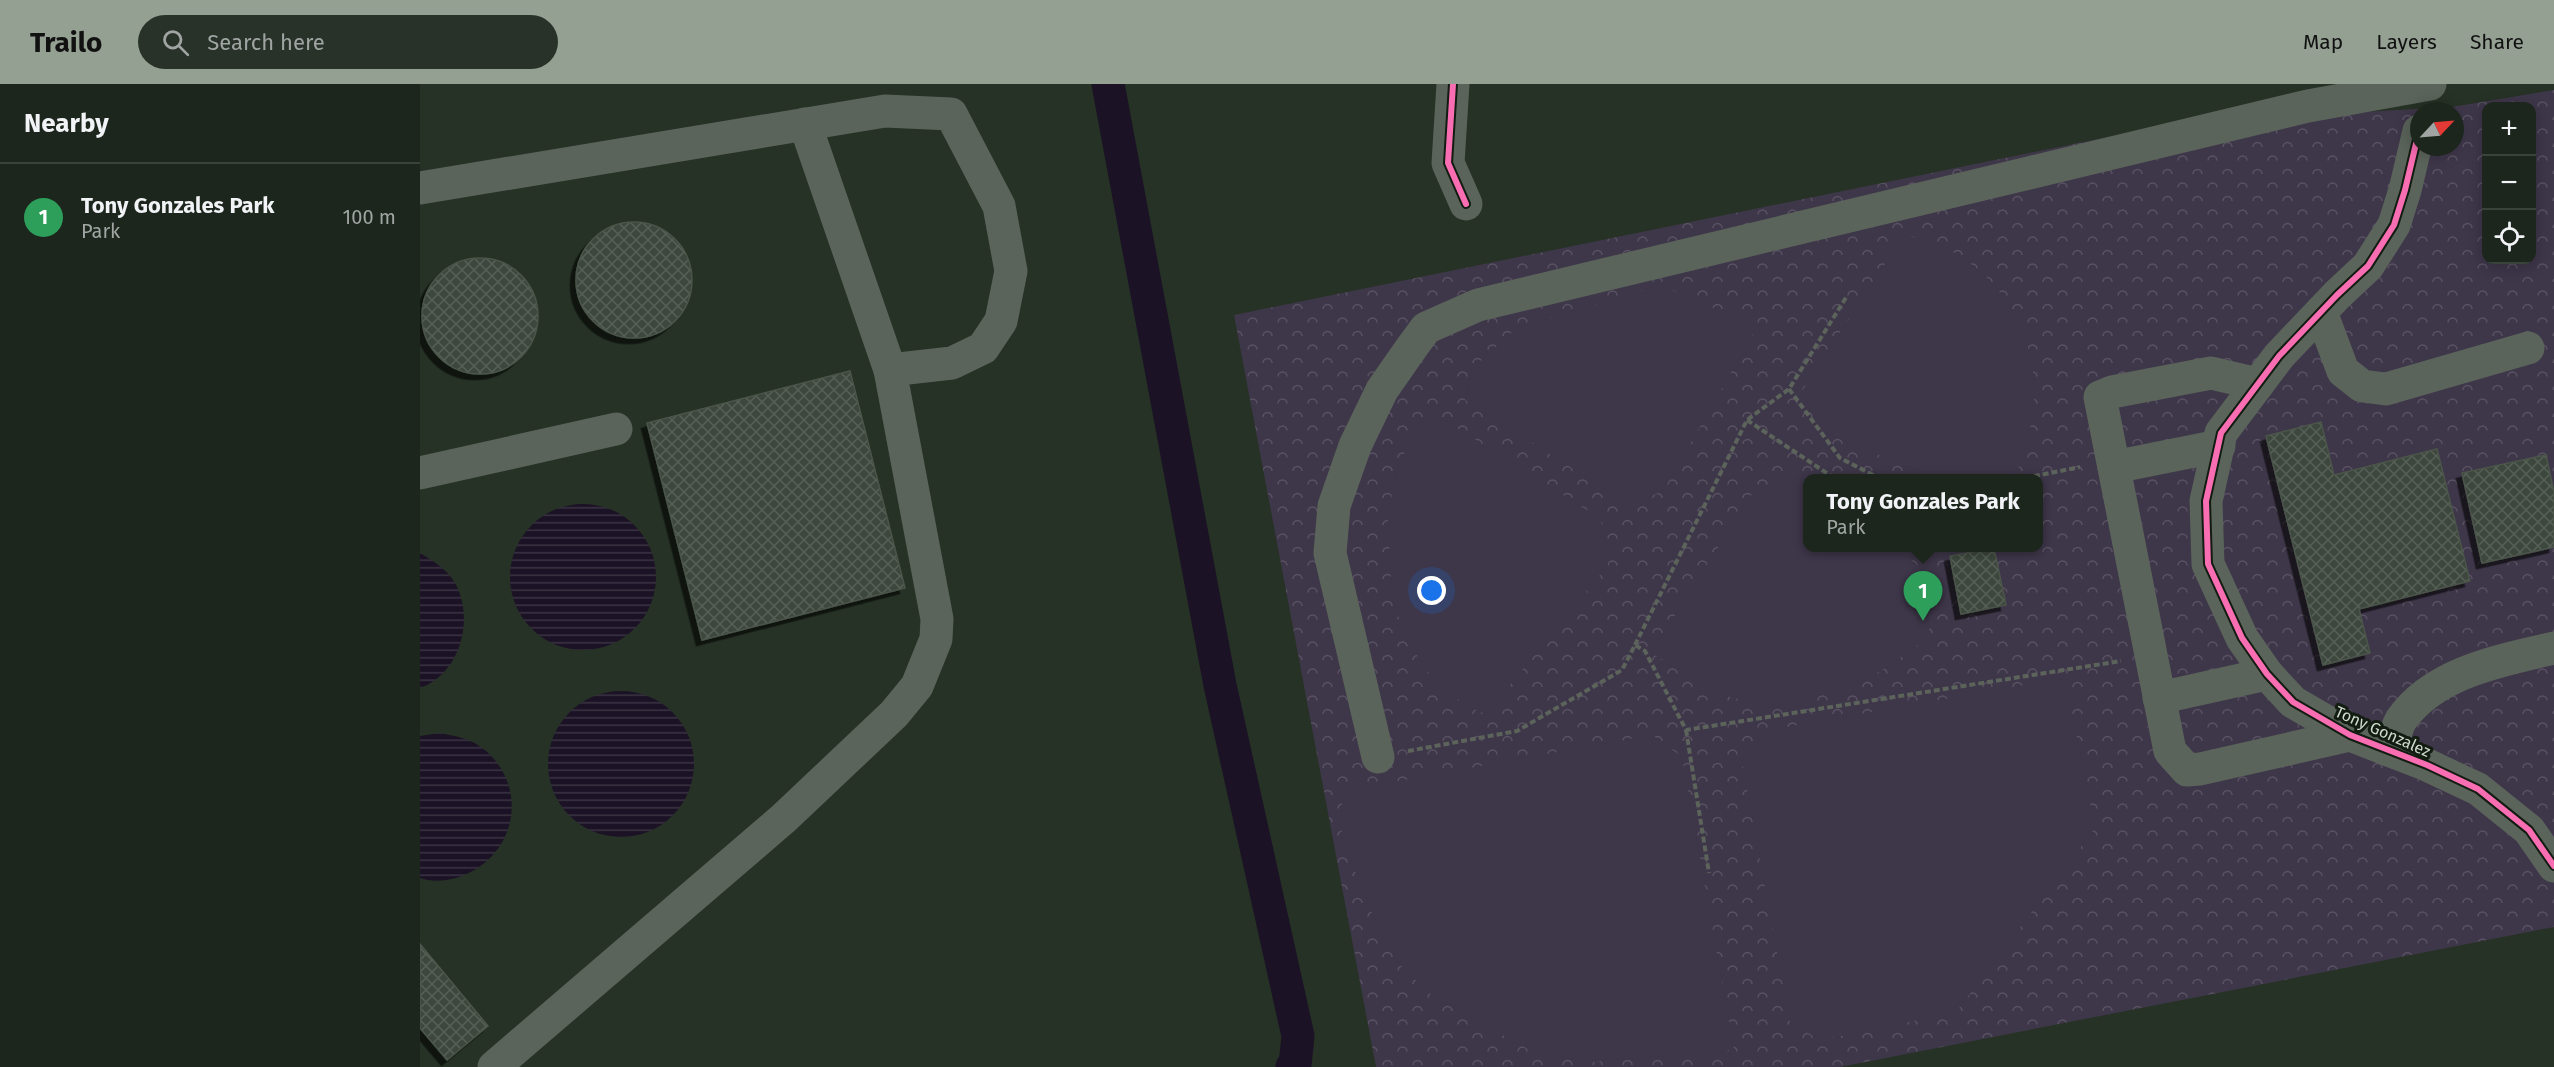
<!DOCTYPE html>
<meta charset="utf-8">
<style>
:root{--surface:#1c261c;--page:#293229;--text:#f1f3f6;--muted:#a0a5a3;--line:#3a433b;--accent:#93a092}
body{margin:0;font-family:"Fira Sans",sans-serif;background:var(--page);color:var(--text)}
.controls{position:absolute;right:18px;top:18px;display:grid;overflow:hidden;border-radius:12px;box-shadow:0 3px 15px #0003}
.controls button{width:54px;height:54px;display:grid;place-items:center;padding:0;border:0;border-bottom:2px solid var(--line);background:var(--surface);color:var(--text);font:30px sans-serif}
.compass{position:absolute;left:1990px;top:18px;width:54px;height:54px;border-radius:50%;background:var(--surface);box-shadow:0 3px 15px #0003;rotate:64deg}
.you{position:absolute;left:1012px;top:507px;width:21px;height:21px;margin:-15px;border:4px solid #fff;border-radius:50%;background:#1a73e8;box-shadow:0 0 0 9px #1a73e833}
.badge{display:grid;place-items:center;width:39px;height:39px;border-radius:50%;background:var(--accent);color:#fff;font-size:20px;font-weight:700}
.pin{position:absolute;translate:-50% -50px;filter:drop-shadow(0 2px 3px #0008)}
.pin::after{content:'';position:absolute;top:32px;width:21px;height:18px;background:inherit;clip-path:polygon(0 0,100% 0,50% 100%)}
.popup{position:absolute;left:1383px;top:390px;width:240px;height:78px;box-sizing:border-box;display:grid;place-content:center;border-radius:12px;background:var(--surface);filter:drop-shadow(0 2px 4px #0005);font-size:20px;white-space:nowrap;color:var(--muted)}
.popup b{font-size:22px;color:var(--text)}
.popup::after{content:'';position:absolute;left:50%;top:100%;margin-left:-12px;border:12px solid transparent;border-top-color:var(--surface)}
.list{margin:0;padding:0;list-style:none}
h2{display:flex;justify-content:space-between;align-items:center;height:78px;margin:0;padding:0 24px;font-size:26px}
h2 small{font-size:20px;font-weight:400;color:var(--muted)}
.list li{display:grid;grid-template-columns:39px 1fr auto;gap:18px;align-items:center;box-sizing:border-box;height:108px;padding:0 24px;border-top:2px solid var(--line)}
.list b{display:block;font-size:22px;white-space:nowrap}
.list p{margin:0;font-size:20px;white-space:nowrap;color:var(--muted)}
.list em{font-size:20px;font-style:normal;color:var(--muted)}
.icon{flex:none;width:33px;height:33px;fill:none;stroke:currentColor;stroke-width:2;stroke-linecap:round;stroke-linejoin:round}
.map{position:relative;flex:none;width:2134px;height:983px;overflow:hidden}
header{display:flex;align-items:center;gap:36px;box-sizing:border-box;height:84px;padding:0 30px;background:var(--accent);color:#111}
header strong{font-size:28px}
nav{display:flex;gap:33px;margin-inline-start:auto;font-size:21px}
.search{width:420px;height:54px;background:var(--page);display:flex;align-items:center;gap:15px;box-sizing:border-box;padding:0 21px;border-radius:33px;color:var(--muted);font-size:22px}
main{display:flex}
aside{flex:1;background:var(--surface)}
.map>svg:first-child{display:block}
.forest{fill:url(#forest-crowns);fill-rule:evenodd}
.pitch{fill:#3e3649}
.water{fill:url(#water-rules)}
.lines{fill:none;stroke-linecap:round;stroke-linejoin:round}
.canal{stroke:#1b1225;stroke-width:33}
.building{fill:url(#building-cross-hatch);stroke:#4b554a;stroke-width:1.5;filter:url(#shadow)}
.path{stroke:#5b635b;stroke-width:4;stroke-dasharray:6 3;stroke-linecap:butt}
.minor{stroke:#5b645b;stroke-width:33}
.cycleway-casing{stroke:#121c11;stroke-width:10}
.cycleway{stroke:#f96db3;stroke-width:6}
.labels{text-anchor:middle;stroke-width:6;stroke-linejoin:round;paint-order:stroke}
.street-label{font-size:16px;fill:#cedbcc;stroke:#121c11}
</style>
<header>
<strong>Trailo</strong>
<div class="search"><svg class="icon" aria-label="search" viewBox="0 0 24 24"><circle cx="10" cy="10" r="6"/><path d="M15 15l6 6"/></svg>Search here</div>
<nav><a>Map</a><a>Layers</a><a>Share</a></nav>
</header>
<main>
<aside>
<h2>Nearby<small></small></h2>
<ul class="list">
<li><span class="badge" style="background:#2e9e5b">1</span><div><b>Tony Gonzales Park</b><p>Park</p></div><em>100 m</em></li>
</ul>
</aside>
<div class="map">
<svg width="2134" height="983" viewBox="0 0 2134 983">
<defs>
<pattern id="forest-crowns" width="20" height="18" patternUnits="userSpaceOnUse" patternTransform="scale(1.5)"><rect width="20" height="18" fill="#3e3649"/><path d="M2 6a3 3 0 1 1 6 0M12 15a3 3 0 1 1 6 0" fill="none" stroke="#595262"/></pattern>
<pattern id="water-rules" width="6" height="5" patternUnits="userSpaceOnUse" patternTransform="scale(1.5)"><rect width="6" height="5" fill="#1b1225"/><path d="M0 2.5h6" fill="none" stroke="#3b3443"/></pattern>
<pattern id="building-cross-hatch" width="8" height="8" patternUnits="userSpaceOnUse" patternTransform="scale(1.5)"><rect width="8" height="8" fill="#3c463c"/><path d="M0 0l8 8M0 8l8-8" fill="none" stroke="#576057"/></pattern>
<filter id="shadow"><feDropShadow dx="-5.5" dy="5.5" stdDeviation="0" flood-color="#0009"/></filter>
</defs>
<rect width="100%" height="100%" fill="#263225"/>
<path class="forest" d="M 2134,6 L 2134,843 L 1420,983 L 956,983 L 814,231 L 1879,14 L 1943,28 L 2032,23 ZM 2066,22 L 2112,22 L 2112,176 L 2066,176 ZM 1999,27 L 2035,27 L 2035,63 L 1999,63 ZM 1388,394 L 1618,394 L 1618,464 L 1388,464 Z"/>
<g class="pitch">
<path d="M 1484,151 C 1577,167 1634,262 1608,352 C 1604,367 1602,383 1592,394 L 1515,394 L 1401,347 L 1382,307 Z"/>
<polygon points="1240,201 1337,243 1243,407 1210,421 1045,316 1052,285 1097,244"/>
<polygon points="1008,326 1181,435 1188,481 1066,630 1046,622 1012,594 987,556 972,515 968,436 973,404 979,379"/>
<polygon points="1384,390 1390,394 1388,394 1388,464 1476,464 1533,510 1499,560 1467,583 1443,597 1388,615 1349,624 1307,612 1231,569 1334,407"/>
<polygon points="1645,594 1675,744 1536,928 1401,956 1370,939 1322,677 1344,647"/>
<polygon points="1232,651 1262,673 1314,966 1173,978 1139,973 1112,967 1015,914 982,883 951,827 922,754 921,725 925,707"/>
</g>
<g class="water">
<circle cx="163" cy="493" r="73"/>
<path d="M 0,469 C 13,477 27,485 35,499 C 55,534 41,590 0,604 Z"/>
<circle cx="201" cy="680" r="73"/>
<path d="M 20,649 C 36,652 53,655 66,667 C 112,708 93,777 36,794 C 25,797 11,798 0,794 L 0,652 Z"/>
</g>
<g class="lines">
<polyline class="canal" points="688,0 800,601 878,952 875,981 872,983"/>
</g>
<g class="building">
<circle cx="214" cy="196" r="58"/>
<circle cx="60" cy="232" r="58"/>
<polygon points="430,287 485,504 282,556 227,339"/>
<polygon points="1901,338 1914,391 2017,365 2050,497 1939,525 1950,569 1903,581 1846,352"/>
<polygon points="2126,371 2134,408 2134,463 2062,479 2042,389"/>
<polygon points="1574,464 1586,521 1541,530 1530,472"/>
<polygon points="0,860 68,942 27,976 0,944"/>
</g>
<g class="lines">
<g class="path">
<polyline points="1369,305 1420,374 1459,394"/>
<polyline points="1327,336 1414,394"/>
<polyline points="1605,394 1660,383"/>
<polyline points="1215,561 1327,336 1369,305 1427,212"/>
<polyline points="1266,646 1289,789"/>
<polyline points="988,667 1097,647 1202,586 1215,561 1225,567 1266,646 1701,577"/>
</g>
<g class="minor">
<polyline points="1033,0 1028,79 1046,120"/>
<polyline points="385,40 470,286"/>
<polyline points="1999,47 1985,106 1974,141 1948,182 1917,211 1859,272 1801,349 1786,417 1788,480 1822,554 1847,590 1873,618 1930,651 2007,681 2058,705 2109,746 2134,782"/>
<polyline points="0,104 465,27 531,30 579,122 591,187 581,237 563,264 532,279 470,286 517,535 516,555 497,602 474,630 364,734 74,983"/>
<polyline points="1901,228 1923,287 1942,302 1966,305 2108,264"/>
<polyline points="1838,300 1791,289 1692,308 1680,313 1750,667 1767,686 1780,685 1930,651"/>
<polyline points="1694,383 1799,362"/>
<polyline points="0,389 196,345"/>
<polyline points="1739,614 1847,590"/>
<path d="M 1971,667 C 1974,657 1976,644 1981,636 C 2014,588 2082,576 2134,564"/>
<polyline points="958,673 910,469 914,422 935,362 962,306 992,263 1006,244 1058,221 1888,22 2010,0"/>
</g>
<g class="cycleway-casing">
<g id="cycleway">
<polyline points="1033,0 1028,79 1046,120"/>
<polyline points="1999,47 1985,106 1974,141 1948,182 1917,211 1859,272 1801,349 1786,417 1788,480 1822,554 1847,590 1873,618 1930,651 2007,681 2058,705 2109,746 2134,782"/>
</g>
</g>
<use href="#cycleway" class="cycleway"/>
</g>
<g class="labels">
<g class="street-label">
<text transform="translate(1963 647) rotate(24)" y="6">Tony Gonzalez</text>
</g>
</g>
</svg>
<div class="controls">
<button>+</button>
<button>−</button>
<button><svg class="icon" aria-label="locate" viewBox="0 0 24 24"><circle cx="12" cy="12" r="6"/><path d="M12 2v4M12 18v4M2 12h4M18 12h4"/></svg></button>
</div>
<svg class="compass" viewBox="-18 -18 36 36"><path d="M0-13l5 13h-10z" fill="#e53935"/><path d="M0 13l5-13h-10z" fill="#a0a5a3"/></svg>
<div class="you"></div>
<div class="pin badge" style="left:1503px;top:537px;background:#2e9e5b">1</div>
<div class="popup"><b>Tony Gonzales Park</b>Park</div>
</div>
</main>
